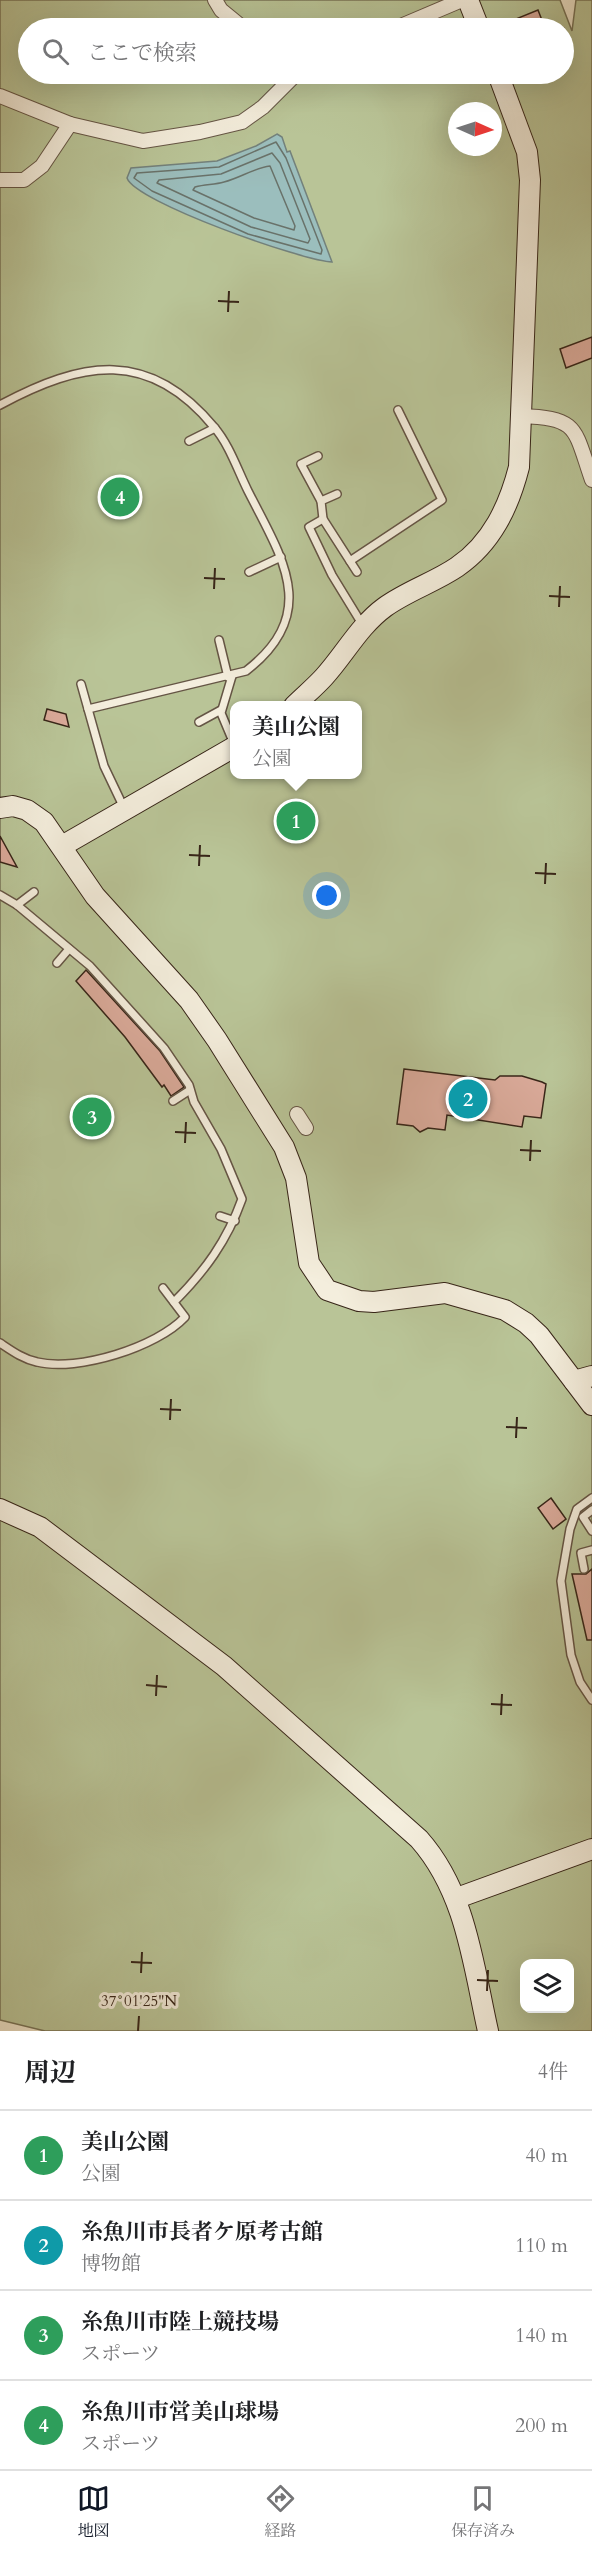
<!DOCTYPE html>
<html lang="ja">
<meta charset="utf-8">
<style>
:root{--surface:#fff;--page:#f2f2f2;--text:#202124;--muted:#757577;--line:#e0e0e0;--accent:#111827}
body{margin:0;font-family:Cardo,"Noto Serif JP",serif;background:var(--page);color:var(--text)}
.controls{position:absolute;right:18px;bottom:18px;display:grid;overflow:hidden;border-radius:12px;box-shadow:0 6px 24px #0002}
.controls button{width:54px;height:54px;display:grid;place-items:center;padding:0;border:0;border-bottom:2px solid var(--line);background:var(--surface);color:var(--text);font:30px sans-serif}
.compass{position:absolute;left:448px;top:102px;width:54px;height:54px;border-radius:50%;background:var(--surface);box-shadow:0 6px 24px #0002;rotate:93deg}
.you{position:absolute;left:327px;top:896px;width:21px;height:21px;margin:-15px;border:4px solid #fff;border-radius:50%;background:#1a73e8;box-shadow:0 0 0 9px #1a73e833}
.badge{display:grid;place-items:center;width:39px;height:39px;border-radius:50%;background:var(--accent);color:#fff;font-size:20px;font-weight:700}
.pin{position:absolute;translate:-50% -50%;border:3px solid #fff;box-shadow:0 2px 6px #0006}
.popup{position:absolute;left:230px;top:701px;width:132px;height:78px;box-sizing:border-box;display:grid;place-content:center;border-radius:12px;background:var(--surface);filter:drop-shadow(0 2px 4px #0005);font-size:20px;white-space:nowrap;color:var(--muted)}
.popup b{font-size:22px;color:var(--text)}
.popup::after{content:'';position:absolute;left:50%;top:100%;margin-left:-12px;border:12px solid transparent;border-top-color:var(--surface)}
.list{margin:0;padding:0;list-style:none}
h2{display:flex;justify-content:space-between;align-items:center;height:78px;margin:0;padding:0 24px;font-size:26px}
h2 small{font-size:20px;font-weight:400;color:var(--muted)}
.list li{display:grid;grid-template-columns:39px 1fr auto;gap:18px;align-items:center;box-sizing:border-box;height:90px;padding:0 24px;border-top:2px solid var(--line)}
.list b{display:block;font-size:22px;white-space:nowrap}
.list p{margin:0;font-size:20px;white-space:nowrap;color:var(--muted)}
.list em{font-size:20px;font-style:normal;color:var(--muted)}
.icon{flex:none;width:33px;height:33px;fill:none;stroke:currentColor;stroke-width:2;stroke-linecap:round;stroke-linejoin:round}
.map{position:relative;flex:none;width:592px;height:2031px;overflow:hidden}
.search{position:absolute;background:var(--surface);box-shadow:0 6px 24px #0002;left:18px;right:18px;top:18px;height:66px;display:flex;align-items:center;gap:15px;box-sizing:border-box;padding:0 21px;border-radius:33px;color:var(--muted);font-size:22px}
.sheet{height:438px;background:var(--surface)}
nav{display:flex;justify-content:space-around;align-items:center;box-sizing:border-box;height:84px;border-top:2px solid var(--line);background:var(--surface);font-size:16px;color:var(--muted)}
nav a{display:grid;justify-items:center;gap:3px}
nav .on{color:var(--accent)}
.map>svg:first-child{display:block}
.green{fill:#b9c497;stroke:#787458;stroke-width:1.5;fill-rule:evenodd}
.water{fill:#9bbebd;stroke:#73817b;stroke-width:1.5}
.lines{fill:none;stroke-linecap:round;stroke-linejoin:round}
.shore{stroke:#69726a;stroke-width:1.5}
.building{fill:#daaa9a;stroke:#372518;stroke-width:1.5}
.lane-casing{stroke:#655545;stroke-width:10}
.street-casing{stroke:#655545;stroke-width:16}
.secondary-casing{stroke:#372518;stroke-width:22}
.lane{stroke:#f4eedd;stroke-width:7}
.street{stroke:#f4eedd;stroke-width:14}
.secondary{stroke:#f4eedd;stroke-width:20}
.ticks{fill:none;stroke:#372518;stroke-width:2}
.ticks-label{font-size:15px;text-anchor:middle;fill:#372518;stroke:#f4eedd;stroke-width:6;stroke-linejoin:round;paint-order:stroke}
</style>
<div class="map">
<svg width="592" height="2031" viewBox="0 0 592 2031">
<rect width="100%" height="100%" fill="#eee5cb"/>
<filter id="stains"><feTurbulence type="fractalNoise" baseFrequency=".00333" numOctaves="4"/><feColorMatrix values="0 0 0 0 .2 0 0 0 0 .09 0 0 0 0 .02 0 0 0 .5 -.17"/></filter>
<radialGradient id="worn" r=".72"><stop offset=".6" stop-color="#630" stop-opacity="0"/><stop offset="1" stop-color="#630" stop-opacity=".3"/></radialGradient>
<path class="green" d="M 0,0 L 560,0 L 572,31 L 576,0 L 592,0 L 592,2031 L 45,2031 L 0,2020 ZM 28,28 L 564,28 L 564,74 L 28,74 ZM 457,111 L 493,111 L 493,147 L 457,147 ZM 234,706 L 358,706 L 358,774 L 234,774 ZM 524,1964 L 570,1964 L 570,2008 L 524,2008 Z"/>
<path class="water" d="M 277,134 L 282,137 L 287,152 L 290,151 L 332,262 C 303,261 135,202 127,178 L 131,168 L 217,161 L 256,146 Z"/>
<g class="lines">
<g class="shore">
<polygon points="276,142 286,158 322,250 321,254 248,234 152,191 134,178 137,173 219,167"/>
<polygon points="272,153 280,163 310,239 308,243 251,227 157,183 159,180 221,174"/>
<path d="M 270,166 L 295,226 L 294,230 L 254,218 L 193,190 L 195,187 C 206,184 214,185 224,182 C 240,178 254,168 270,166 Z"/>
</g>
</g>
<g class="building">
<polygon points="538,10 545,28 494,28"/>
<polygon points="592,337 592,358 566,368 560,349"/>
<polygon points="47,709 66,714 69,727 44,720"/>
<polygon points="0,836 17,867 0,862"/>
<polygon points="86,970 160,1051 184,1087 171,1096 164,1085 162,1087 125,1037 76,981"/>
<polygon points="404,1069 495,1080 500,1076 522,1076 542,1082 546,1084 541,1118 524,1116 522,1127 447,1115 445,1130 428,1128 420,1132 413,1126 397,1124"/>
<polygon points="551,1498 566,1519 553,1529 538,1508"/>
<polygon points="592,1569 592,1640 587,1640 572,1574 586,1574"/>
</g>
<g class="lines">
<g class="lane-casing">
<g id="lane">
<path d="M 0,405 C 82,361 149,348 214,427 C 229,444 238,471 248,491 C 282,558 321,613 246,671 L 88,709"/>
<polyline points="189,441 215,428"/>
<polyline points="318,456 301,464 321,501"/>
<polyline points="323,519 321,501 337,494"/>
<polyline points="350,561 442,500 398,410"/>
<polyline points="249,572 281,557"/>
<polyline points="357,572 323,519 309,527 332,575 362,624"/>
<polyline points="219,640 228,677"/>
<polyline points="232,676 221,713 234,744"/>
<polyline points="81,684 104,766 124,808"/>
<polyline points="199,722 221,710"/>
<path d="M 0,895 L 17,905 L 90,966 L 164,1048 L 189,1085 L 194,1102 L 221,1149 L 242,1199 C 227,1241 205,1271 174,1302"/>
<polyline points="17,905 34,892"/>
<polyline points="57,963 69,949"/>
<polyline points="173,1101 190,1090"/>
<polyline points="220,1216 235,1221"/>
<path d="M 0,1343 C 12,1351 23,1359 37,1362 C 78,1372 157,1347 185,1317 L 163,1288"/>
<polyline points="592,1498 577,1509 570,1529 561,1581 571,1655 580,1682 592,1700"/>
<polyline points="592,1510 583,1517 592,1531"/>
<polyline points="584,1569 581,1553 592,1550"/>
</g>
</g>
<g class="street-casing">
<g id="street">
<polyline points="215,0 221,10 243,28"/>
<polyline points="396,28 462,0"/>
<polyline points="0,96 70,124 143,141 200,132 242,122 263,107 296,74"/>
<polyline points="0,180 24,180 42,166 70,124"/>
<path d="M 521,416 C 579,418 574,428 592,480"/>
<polyline points="297,1114 306,1128"/>
</g>
</g>
<g class="secondary-casing">
<g id="secondary">
<polyline points="468,0 479,28"/>
<path d="M 294,706 C 304,696 315,687 324,677 C 345,654 359,626 385,607 C 407,591 435,582 457,567 C 492,543 509,506 519,467 L 530,180 L 527,152 L 498,74"/>
<polyline points="0,808 13,806 27,810 44,822 95,896 189,1000 217,1040 284,1147 296,1178 309,1263 327,1290 359,1301 374,1302 445,1293 505,1310 526,1323 539,1335 592,1405"/>
<polyline points="62,846 234,747"/>
<polyline points="574,1381 592,1376"/>
<path d="M 0,1509 L 40,1527 L 224,1666 L 419,1839 C 466,1892 473,1964 488,2031"/>
<polyline points="457,1898 592,1849"/>
</g>
</g>
<use href="#lane" class="lane"/>
<use href="#street" class="street"/>
<use href="#secondary" class="secondary"/>
</g>
<path class="ticks" d="M 218,301 L 239,302M 228,312 L 229,291M 204,578 L 225,579M 214,589 L 215,568M 549,596 L 570,597M 559,607 L 560,586M 189,855 L 210,856M 199,866 L 200,845M 535,873 L 556,874M 545,884 L 546,863M 175,1132 L 196,1133M 185,1143 L 186,1122M 520,1150 L 541,1151M 530,1161 L 531,1140M 160,1409 L 181,1410M 170,1420 L 171,1399M 506,1427 L 527,1428M 516,1438 L 517,1417M 146,1685 L 167,1687M 156,1696 L 157,1675M 491,1704 L 512,1705M 501,1715 L 502,1694M 131,1962 L 152,1963M 141,1973 L 142,1952M 477,1980 L 498,1981M 487,1991 L 488,1970M 138,2031 L 139,2016"/>
<g class="ticks-label">
<text x="139" y="2006">37°01'25"N</text>
</g>
<rect width="100%" height="100%" filter="url(#stains)"/>
<rect width="100%" height="100%" fill="url(#worn)"/>
</svg>
<div class="controls">
<button><svg class="icon" aria-label="layers" viewBox="0 0 24 24"><path d="M12 4l9 5-9 5-9-5zM3 14l9 5 9-5"/></svg></button>
</div>
<svg class="compass" viewBox="-18 -18 36 36"><path d="M0-13l5 13h-10z" fill="#e53935"/><path d="M0 13l5-13h-10z" fill="#757577"/></svg>
<div class="you"></div>
<div class="pin badge" style="left:296px;top:821px;background:#2e9e5b">1</div>
<div class="popup"><b>美山公園</b>公園</div>
<div class="pin badge" style="left:468px;top:1099px;background:#0f9aa8">2</div>
<div class="pin badge" style="left:92px;top:1117px;background:#2e9e5b">3</div>
<div class="pin badge" style="left:120px;top:497px;background:#2e9e5b">4</div>
<div class="search"><svg class="icon" aria-label="search" viewBox="0 0 24 24"><circle cx="10" cy="10" r="6"/><path d="M15 15l6 6"/></svg>ここで検索</div>
</div>
<section class="sheet">
<h2>周辺<small>4件</small></h2>
<ul class="list">
<li><span class="badge" style="background:#2e9e5b">1</span><div><b>美山公園</b><p>公園</p></div><em>40 m</em></li>
<li><span class="badge" style="background:#0f9aa8">2</span><div><b>糸魚川市長者ケ原考古館</b><p>博物館</p></div><em>110 m</em></li>
<li><span class="badge" style="background:#2e9e5b">3</span><div><b>糸魚川市陸上競技場</b><p>スポーツ</p></div><em>140 m</em></li>
<li><span class="badge" style="background:#2e9e5b">4</span><div><b>糸魚川市営美山球場</b><p>スポーツ</p></div><em>200 m</em></li>
</ul>
</section>
<nav>
<a class="on"><svg class="icon" aria-label="map" viewBox="0 0 24 24"><path d="M3 6l6-2 6 2 6-2v14l-6 2-6-2-6 2zM9 4v14M15 6v14"/></svg>地図</a>
<a><svg class="icon" aria-label="directions" viewBox="0 0 24 24"><path d="M12 3l9 9-9 9-9-9zM9 14v-3h6M13 9l2 2-2 2"/></svg>経路</a>
<a><svg class="icon" aria-label="saved" viewBox="0 0 24 24"><path d="M7 4h10v16l-5-4-5 4z"/></svg>保存済み</a>
</nav>
